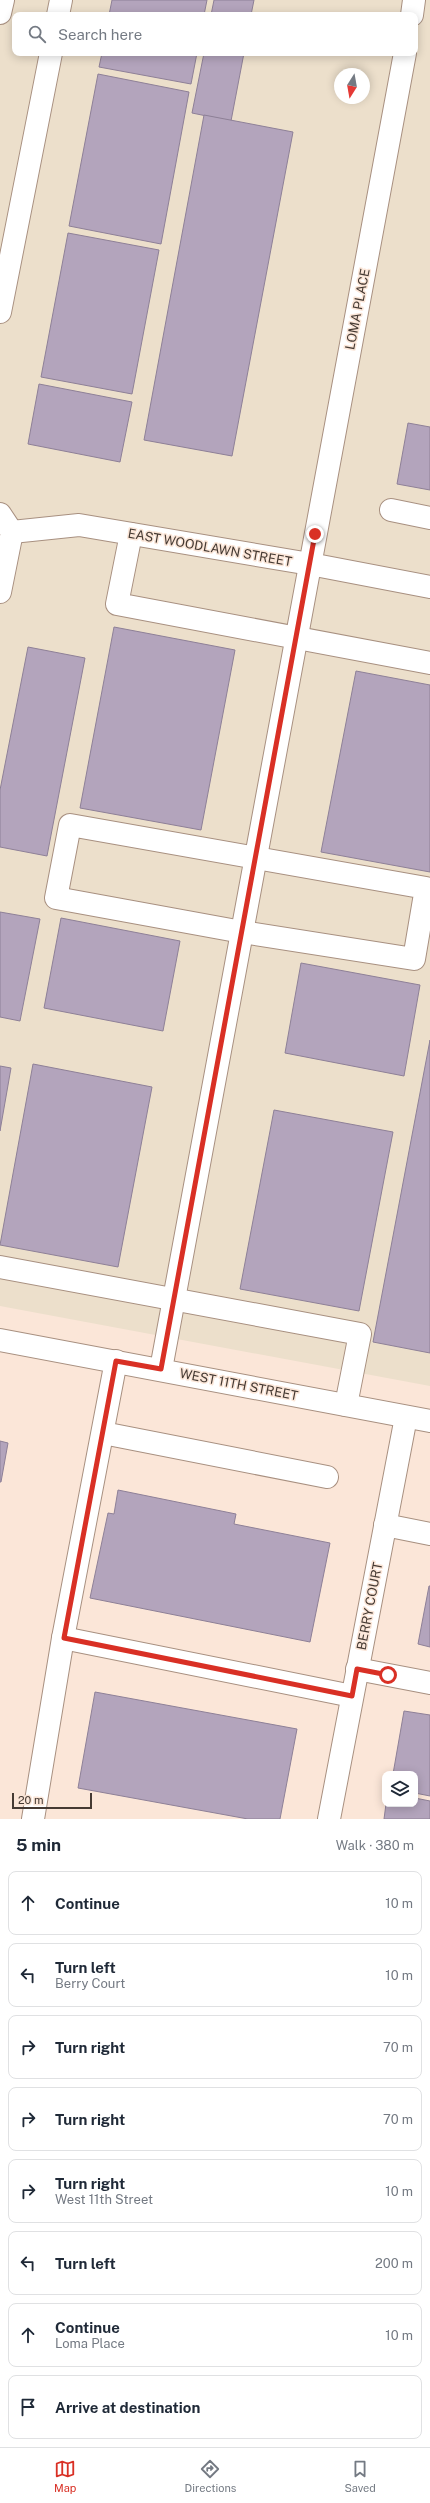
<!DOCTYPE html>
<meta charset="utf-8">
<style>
:root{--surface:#fff;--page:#f2f2f3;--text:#1f2937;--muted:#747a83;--line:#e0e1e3;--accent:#d93025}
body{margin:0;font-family:"Public Sans",sans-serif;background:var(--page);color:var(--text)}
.controls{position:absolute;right:12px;bottom:12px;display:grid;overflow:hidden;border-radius:8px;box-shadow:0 2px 10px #0003}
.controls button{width:36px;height:36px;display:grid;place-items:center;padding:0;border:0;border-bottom:1px solid var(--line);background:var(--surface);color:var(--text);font:20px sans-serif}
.compass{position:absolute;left:334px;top:68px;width:36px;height:36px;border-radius:50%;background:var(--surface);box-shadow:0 2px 10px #0003;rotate:191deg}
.scale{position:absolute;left:12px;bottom:10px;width:80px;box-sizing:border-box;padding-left:4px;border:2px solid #453a33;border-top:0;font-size:11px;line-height:14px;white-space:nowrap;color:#453a33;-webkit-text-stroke:3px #fbe6d8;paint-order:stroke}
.stop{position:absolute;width:12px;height:12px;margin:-9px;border:3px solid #d93025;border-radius:50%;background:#fff}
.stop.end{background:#d93025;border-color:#fff;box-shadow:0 1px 4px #0008}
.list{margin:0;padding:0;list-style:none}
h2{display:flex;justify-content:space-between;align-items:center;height:52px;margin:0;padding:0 16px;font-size:17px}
h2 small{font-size:13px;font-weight:400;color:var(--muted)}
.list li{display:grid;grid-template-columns:26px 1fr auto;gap:12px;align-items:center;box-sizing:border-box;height:64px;margin:0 8px 8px;padding:0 8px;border:1px solid var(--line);border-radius:8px}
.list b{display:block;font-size:15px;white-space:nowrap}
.list p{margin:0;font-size:13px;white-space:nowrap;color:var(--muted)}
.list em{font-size:13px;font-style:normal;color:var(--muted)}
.icon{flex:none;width:22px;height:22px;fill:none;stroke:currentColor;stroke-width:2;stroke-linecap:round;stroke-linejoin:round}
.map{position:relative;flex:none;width:430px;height:1819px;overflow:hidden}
.search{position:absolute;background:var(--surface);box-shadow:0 2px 10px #0003;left:12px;right:12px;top:12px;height:44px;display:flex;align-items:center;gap:10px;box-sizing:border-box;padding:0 14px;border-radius:8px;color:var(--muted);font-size:15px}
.sheet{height:628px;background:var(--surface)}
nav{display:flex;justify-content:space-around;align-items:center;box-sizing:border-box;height:56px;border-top:1px solid var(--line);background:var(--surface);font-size:11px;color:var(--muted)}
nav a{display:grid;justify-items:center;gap:2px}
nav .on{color:var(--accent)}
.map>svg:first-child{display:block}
.commercial{fill:#ecdfcb;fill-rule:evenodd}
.building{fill:#b3a4bc;stroke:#8e8097}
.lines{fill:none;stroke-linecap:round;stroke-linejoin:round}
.minor-casing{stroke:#a89080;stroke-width:24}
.minor{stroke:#fff;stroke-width:22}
.route{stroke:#d93025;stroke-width:5}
.labels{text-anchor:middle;stroke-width:3;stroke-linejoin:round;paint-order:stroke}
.street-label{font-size:13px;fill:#453a33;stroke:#fbe6d8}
</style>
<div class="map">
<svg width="430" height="1819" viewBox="0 0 430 1819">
<rect width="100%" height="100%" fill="#fbe6d8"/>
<path class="commercial" d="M 0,0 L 430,0 L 430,1386 L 0,1306 ZM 15,15 L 415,15 L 415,53 L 15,53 ZM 340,74 L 364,74 L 364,98 L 340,98 Z"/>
<g class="building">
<polygon points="112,0 207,0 204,15 109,15"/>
<polygon points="214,0 254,0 251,15 211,15"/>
<polygon points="102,53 197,53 191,84 99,67"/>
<polygon points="204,53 244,53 231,121 192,113"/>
<polygon points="98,74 189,92 161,244 69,226"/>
<polygon points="204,115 293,132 232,456 144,440"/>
<polygon points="68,233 159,250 132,394 41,377"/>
<polygon points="39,384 132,402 120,462 28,444"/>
<polygon points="408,423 430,427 430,490 397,484"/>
<polygon points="114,627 235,650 201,830 80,808"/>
<polygon points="28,647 85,658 47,856 0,847 0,790"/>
<polygon points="356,671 430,685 430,872 321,852"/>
<polygon points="0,912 40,919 20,1021 0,1017"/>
<polygon points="61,918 180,941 163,1031 44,1008"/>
<polygon points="301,963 420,985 404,1076 285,1053"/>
<polygon points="430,1040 430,1353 373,1342"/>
<polygon points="33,1064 152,1087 118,1267 0,1245"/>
<polygon points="0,1066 11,1068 0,1131"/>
<polygon points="274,1110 393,1132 359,1311 240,1289"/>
<polygon points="0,1441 8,1443 1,1482 0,1482"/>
<polygon points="118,1490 236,1514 234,1524 330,1543 310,1642 90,1598 108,1513 114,1514"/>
<polygon points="429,1586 430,1586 430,1647 418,1644"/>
<polygon points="95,1692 297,1729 280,1819 248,1819 78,1788"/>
<polygon points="404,1711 430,1715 430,1796 415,1793 415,1774 393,1774"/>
<polygon points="415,1798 430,1801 430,1819 384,1819 386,1804 415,1804"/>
</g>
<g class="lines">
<g class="minor-casing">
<g id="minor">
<polyline points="0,13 3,0"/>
<polyline points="58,15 61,0"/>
<polyline points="412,15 414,0"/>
<polyline points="0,312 51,53"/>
<polyline points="391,510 430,518"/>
<polyline points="0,514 12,532 0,592"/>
<polyline points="12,532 79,525 310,564 430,587"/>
<polyline points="131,534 117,604 430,663"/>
<polygon points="70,825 426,888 414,959 242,932 56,898"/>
<polyline points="0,1267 360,1334 346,1405"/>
<polyline points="0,1340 430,1421"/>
<polyline points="161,1369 405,53"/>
<polyline points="103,1433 327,1477"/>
<polyline points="385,1525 430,1534"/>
<polyline points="63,1638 116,1361"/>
<polyline points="357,1669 430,1683"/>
<polyline points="33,1819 63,1638 352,1696"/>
<polyline points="329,1819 406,1417"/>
</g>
</g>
<use href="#minor" class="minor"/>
</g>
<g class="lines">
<polyline class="route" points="315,534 161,1369 116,1361 64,1638 352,1696 357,1669 388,1675"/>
</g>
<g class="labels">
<g class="street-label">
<text transform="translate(357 309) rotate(-79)" y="5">LOMA PLACE</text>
<text transform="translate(210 547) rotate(10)" y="5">EAST WOODLAWN STREET</text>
<text transform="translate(239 1384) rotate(11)" y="5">WEST 11TH STREET</text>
<text transform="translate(369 1606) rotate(-79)" y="5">BERRY COURT</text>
</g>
</g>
</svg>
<div class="controls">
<button><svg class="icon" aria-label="layers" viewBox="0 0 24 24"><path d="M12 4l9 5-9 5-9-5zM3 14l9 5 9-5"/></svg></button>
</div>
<svg class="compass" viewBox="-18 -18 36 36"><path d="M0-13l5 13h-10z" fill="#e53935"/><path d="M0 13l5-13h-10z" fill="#747a83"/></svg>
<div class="scale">20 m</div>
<div class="stop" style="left:388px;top:1675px"></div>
<div class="stop end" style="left:315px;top:534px"></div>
<div class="search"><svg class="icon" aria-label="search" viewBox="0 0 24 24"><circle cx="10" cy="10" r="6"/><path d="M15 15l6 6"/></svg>Search here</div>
</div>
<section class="sheet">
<h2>5 min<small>Walk · 380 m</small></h2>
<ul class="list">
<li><svg class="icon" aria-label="ahead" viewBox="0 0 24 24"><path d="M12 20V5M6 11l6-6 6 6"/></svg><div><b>Continue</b></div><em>10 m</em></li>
<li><svg class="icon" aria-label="left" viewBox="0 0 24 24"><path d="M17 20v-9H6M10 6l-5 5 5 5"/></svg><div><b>Turn left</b><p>Berry Court</p></div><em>10 m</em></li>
<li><svg class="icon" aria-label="right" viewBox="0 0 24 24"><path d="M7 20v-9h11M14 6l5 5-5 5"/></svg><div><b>Turn right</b></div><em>70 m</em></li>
<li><svg class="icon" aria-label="right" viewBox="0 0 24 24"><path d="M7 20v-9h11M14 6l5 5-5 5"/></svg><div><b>Turn right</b></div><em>70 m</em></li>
<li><svg class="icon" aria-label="right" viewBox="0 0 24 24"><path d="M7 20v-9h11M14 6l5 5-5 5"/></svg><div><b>Turn right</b><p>West 11th Street</p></div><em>10 m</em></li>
<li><svg class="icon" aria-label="left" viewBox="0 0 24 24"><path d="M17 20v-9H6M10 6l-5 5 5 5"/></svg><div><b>Turn left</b></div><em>200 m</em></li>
<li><svg class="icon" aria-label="ahead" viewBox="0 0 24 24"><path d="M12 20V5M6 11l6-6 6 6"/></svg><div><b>Continue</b><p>Loma Place</p></div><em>10 m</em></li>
<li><svg class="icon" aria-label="arrive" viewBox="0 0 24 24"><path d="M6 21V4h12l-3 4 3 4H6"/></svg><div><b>Arrive at destination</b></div></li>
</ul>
</section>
<nav>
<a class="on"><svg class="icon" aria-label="map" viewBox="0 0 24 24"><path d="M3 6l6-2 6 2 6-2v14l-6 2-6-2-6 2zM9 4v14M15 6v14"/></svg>Map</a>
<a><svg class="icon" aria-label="directions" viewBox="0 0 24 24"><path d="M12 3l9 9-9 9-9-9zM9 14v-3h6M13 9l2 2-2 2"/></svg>Directions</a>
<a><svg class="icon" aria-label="saved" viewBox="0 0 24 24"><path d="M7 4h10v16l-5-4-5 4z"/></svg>Saved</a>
</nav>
